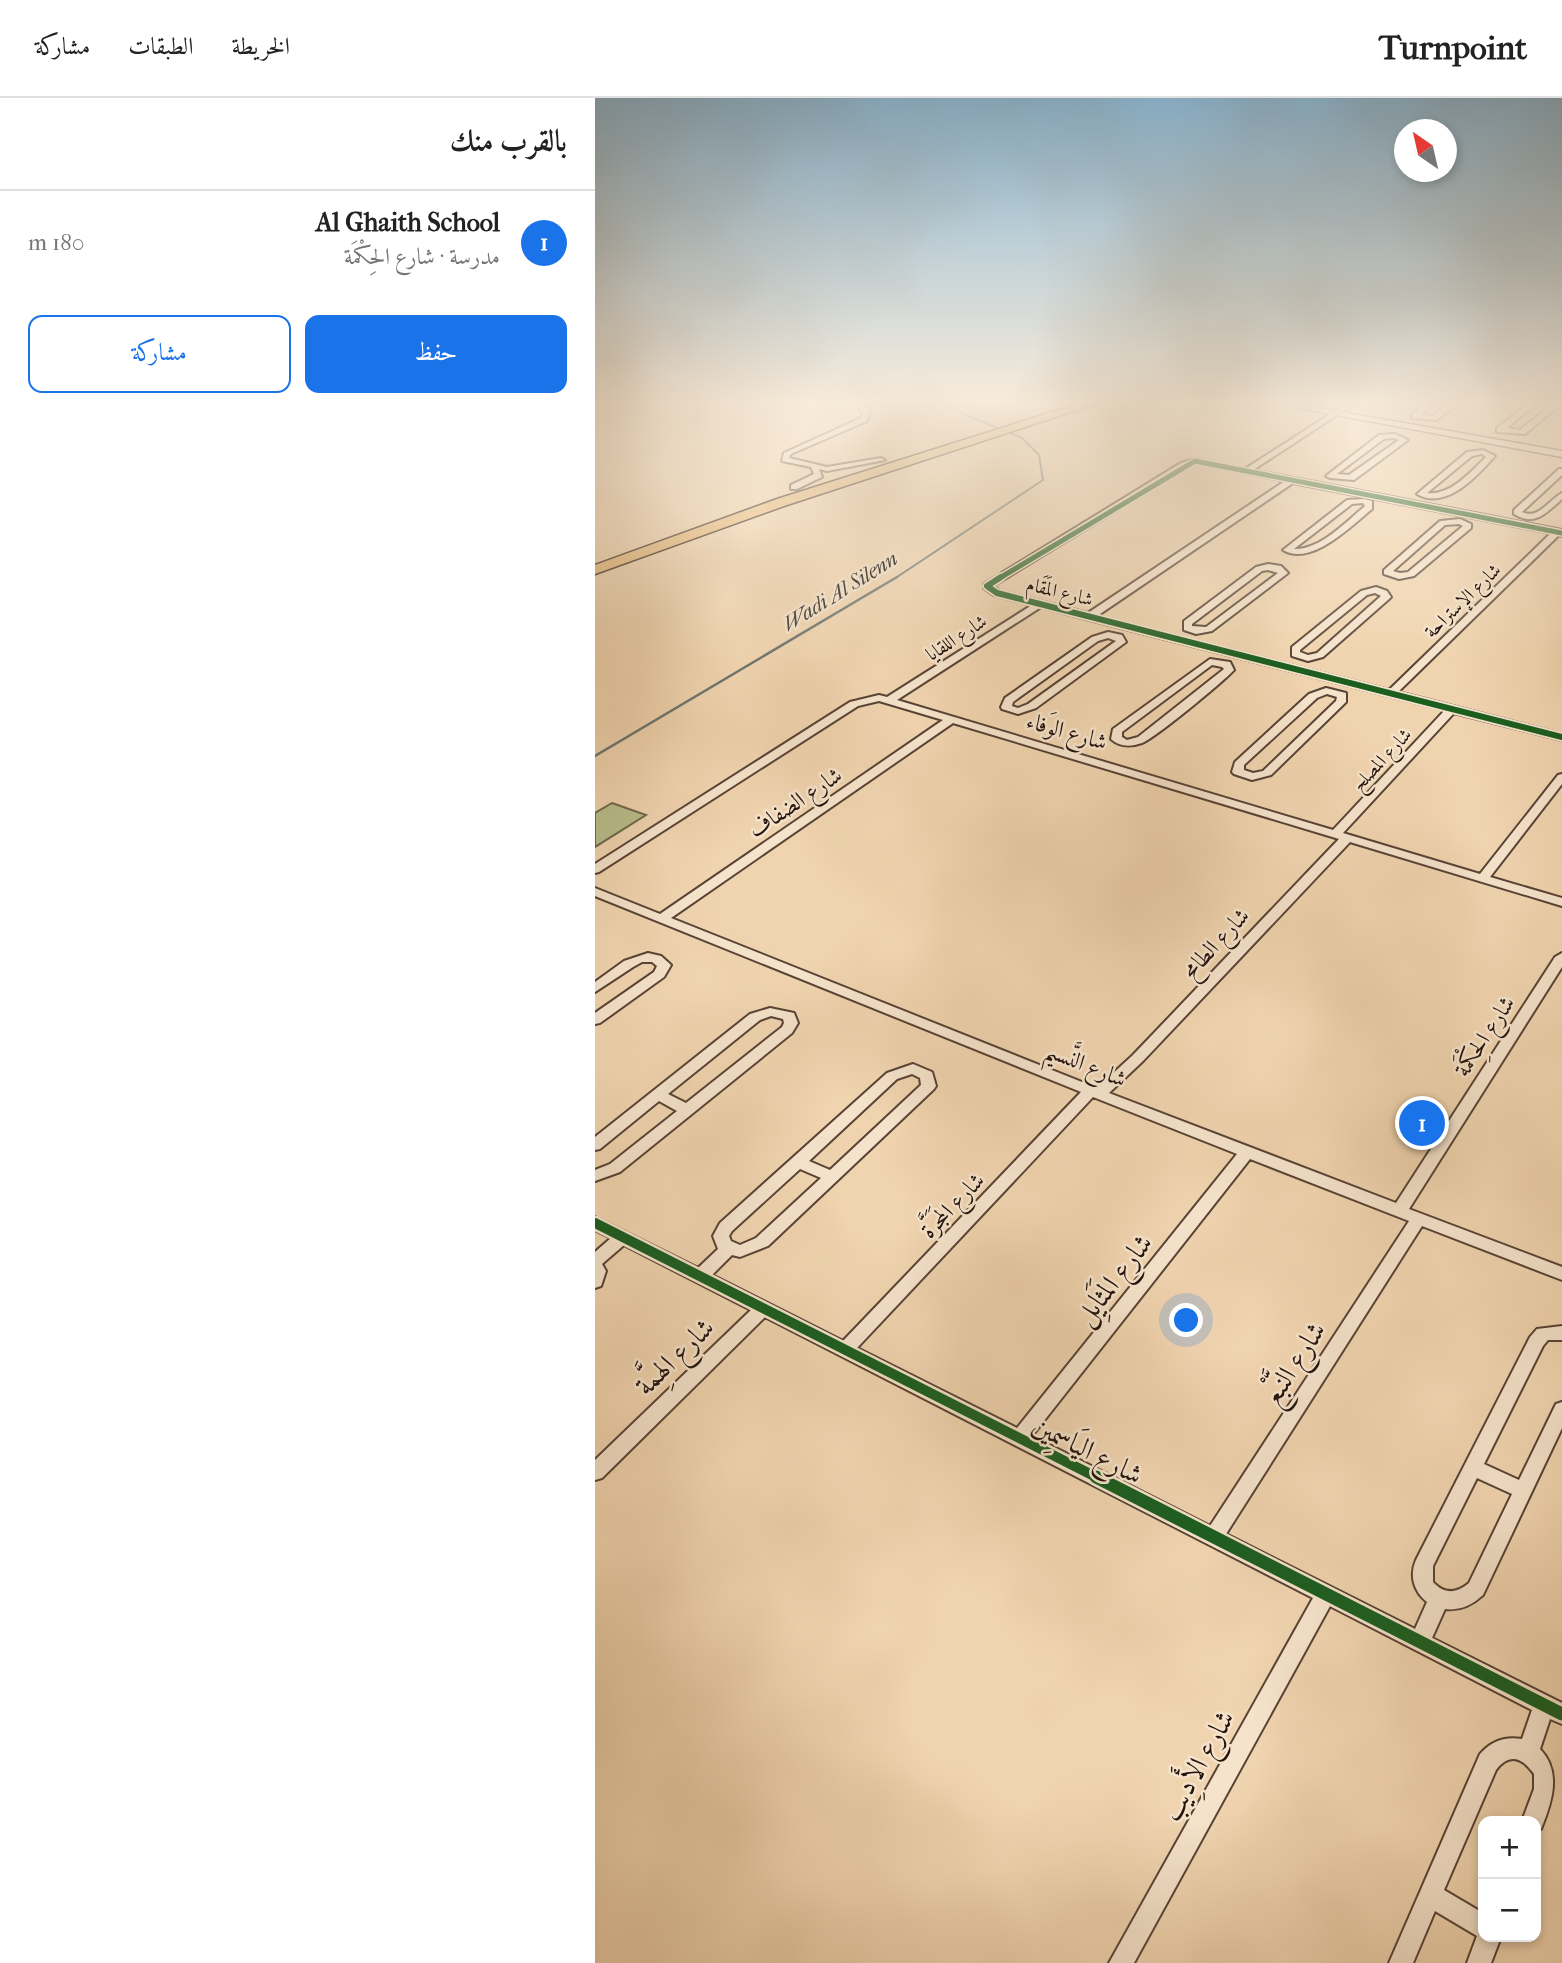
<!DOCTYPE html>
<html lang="ar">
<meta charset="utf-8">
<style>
:root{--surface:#fff;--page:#f2f2f2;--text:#222;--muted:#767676;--line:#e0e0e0;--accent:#1a73e8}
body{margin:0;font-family:"IM FELL French Canon",Amiri,serif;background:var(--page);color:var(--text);direction:rtl}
.controls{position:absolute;right:21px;bottom:21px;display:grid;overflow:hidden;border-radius:14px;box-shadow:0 4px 10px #0003}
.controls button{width:63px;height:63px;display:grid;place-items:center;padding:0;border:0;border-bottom:2px solid var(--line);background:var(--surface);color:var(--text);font:35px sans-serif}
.compass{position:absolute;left:799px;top:21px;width:63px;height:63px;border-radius:50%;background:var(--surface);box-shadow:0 4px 10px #0003;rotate:326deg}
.you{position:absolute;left:592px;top:1223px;width:24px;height:24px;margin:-18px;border:5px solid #fff;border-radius:50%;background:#1a73e8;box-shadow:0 0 0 10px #1a73e833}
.badge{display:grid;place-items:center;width:46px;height:46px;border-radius:50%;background:var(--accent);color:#fff;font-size:23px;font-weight:700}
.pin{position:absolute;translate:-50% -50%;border:4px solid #fff;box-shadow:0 2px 7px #0006}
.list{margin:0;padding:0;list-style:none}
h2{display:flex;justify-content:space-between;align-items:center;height:91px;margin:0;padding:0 28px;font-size:30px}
h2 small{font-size:23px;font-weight:400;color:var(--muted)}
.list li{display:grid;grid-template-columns:46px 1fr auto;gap:21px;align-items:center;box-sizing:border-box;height:105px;padding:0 28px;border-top:2px solid var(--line)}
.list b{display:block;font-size:26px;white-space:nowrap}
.list p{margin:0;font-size:23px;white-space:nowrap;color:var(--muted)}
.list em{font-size:23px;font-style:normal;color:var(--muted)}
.actions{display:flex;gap:14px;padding:21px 28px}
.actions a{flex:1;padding:16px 0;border:2px solid var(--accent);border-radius:14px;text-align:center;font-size:24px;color:var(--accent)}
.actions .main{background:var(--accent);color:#fff}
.map{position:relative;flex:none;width:967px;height:1865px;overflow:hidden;direction:ltr}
header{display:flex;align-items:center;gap:42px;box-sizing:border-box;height:98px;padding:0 35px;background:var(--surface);border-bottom:2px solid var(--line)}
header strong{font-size:33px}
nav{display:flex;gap:38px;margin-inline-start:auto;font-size:24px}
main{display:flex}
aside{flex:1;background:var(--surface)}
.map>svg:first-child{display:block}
.green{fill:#b8bd8b;stroke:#6e684c;stroke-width:2}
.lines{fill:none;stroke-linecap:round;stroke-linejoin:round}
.stream-far1{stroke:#6c756f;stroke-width:2}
.stream{stroke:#6c756f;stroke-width:2.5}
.minor-casing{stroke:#584335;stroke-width:4}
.tertiary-casing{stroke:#584335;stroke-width:3}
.primary-casing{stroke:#25130c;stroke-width:3}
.minor{fill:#f5e3cb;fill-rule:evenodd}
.tertiary{fill:#f5e3cb;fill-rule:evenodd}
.primary{fill:#e8ba78;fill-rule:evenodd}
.cycleway-far3-casing{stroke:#f5e3cb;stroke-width:8}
.cycleway-far2-casing{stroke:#f5e3cb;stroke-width:10}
.cycleway-far1-casing{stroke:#f5e3cb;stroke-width:15}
.cycleway-casing{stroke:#f5e3cb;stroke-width:18}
.cycleway-far3{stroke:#1b5e20;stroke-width:5}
.cycleway-far2{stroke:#1b5e20;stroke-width:6}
.cycleway-far1{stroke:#1b5e20;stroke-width:10}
.cycleway{stroke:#1b5e20;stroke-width:13}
.labels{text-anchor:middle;stroke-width:5;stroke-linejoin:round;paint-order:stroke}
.far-street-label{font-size:19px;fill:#25130c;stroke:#f5e3cb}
.far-water-label{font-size:21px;font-style:italic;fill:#4e4c46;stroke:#f5e3cb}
.street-label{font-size:23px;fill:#25130c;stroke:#f5e3cb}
.near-street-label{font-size:28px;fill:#25130c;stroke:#f5e3cb}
</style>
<header>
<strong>Turnpoint</strong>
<nav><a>الخريطة</a><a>الطبقات</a><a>مشاركة</a></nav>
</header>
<main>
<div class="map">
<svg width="967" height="1865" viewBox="0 0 967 1865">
<rect width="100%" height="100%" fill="#f0d4af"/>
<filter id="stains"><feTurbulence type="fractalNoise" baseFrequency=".00286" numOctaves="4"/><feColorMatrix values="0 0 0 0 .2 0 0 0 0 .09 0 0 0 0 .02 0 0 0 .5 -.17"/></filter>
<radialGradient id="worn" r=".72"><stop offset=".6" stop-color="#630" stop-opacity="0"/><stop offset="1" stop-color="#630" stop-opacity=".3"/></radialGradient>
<polygon class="green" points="17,705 51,717 0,749 0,715"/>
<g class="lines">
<polyline class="stream-far1" points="299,481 448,382 444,357 427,340 335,302"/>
<polyline class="stream" points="0,658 302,479"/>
<g class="minor-casing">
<g id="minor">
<polygon points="257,302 264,302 275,312 272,323 196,356 194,360 232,369 286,360 290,362 232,373 224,371 227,379 202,391 196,391 196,387 219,376 216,369 187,363 189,355 266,320 268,314"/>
<path d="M 757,302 L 765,302 L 658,372 L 967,432 L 967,438 L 964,437 L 803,594 L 967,636 L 967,642 L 859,615 L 748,735 L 885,776 L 963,677 L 967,676 L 967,686 L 895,779 L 967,800 L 967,808 L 755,744 L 548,963 L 514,995 L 801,1105 L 960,859 L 967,855 L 967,869 L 814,1111 L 967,1169 L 967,1182 L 827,1128 L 631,1436 L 820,1531 L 832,1504 C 819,1494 814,1478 821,1462 L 935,1239 L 942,1231 L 967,1228 L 967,1242 L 953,1242 L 948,1248 L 889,1366 L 924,1382 L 961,1306 L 967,1304 L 967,1330 L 888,1497 C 877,1507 865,1513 850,1511 L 837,1540 L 967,1605 L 967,1626 L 955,1621 L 945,1651 C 967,1674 957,1704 946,1731 L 941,1733 L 941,1723 L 927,1723 L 939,1691 L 939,1676 C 927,1659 914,1655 901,1672 L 849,1792 L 888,1815 L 888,1839 L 906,1839 L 896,1865 L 872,1865 L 882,1838 L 840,1813 L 818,1865 L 794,1865 L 885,1656 C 896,1643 910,1638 927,1641 L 937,1612 L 735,1508 L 539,1865 L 514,1865 L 718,1500 L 170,1219 L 7,1380 L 0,1382 L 0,1362 L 156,1212 L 29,1147 L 7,1166 L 11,1173 L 6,1188 L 0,1190 L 0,1154 L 16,1140 L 0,1132 L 0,1119 L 103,1170 L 123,1151 L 118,1138 L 125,1125 L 292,975 L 318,966 L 337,974 L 341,988 L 339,991 L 173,1148 L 145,1159 L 137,1157 L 117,1177 L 248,1243 L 486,994 L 0,798 L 0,790 L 65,816 L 348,622 L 284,603 L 263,608 L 4,774 L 0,775 L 0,766 L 255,604 L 284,597 L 292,599 L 437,507 L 399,497 L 389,490 L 389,486 L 586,365 L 600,361 L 650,371 ZM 601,365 L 690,383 L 493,515 L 405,493 L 398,488 L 592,369 ZM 698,385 L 956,435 L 794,592 L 502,518 ZM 446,509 L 491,521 L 850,612 L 738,732 L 302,602 ZM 358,625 L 744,741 L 538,957 L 502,990 L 76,820 ZM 317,976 L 325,980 L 326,987 L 235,1072 L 214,1063 L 302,981 ZM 498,999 L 642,1056 L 422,1330 L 262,1250 ZM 655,1061 L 814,1123 L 615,1428 L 437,1338 ZM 205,1071 L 226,1080 L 161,1140 L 145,1147 L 136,1143 L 134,1138 L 137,1133 ZM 882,1380 L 917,1396 L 874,1485 C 862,1495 850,1497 838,1484 L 838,1468 Z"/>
<polygon points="836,302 843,302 826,317 838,318 859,302 867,302 842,322 817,320 817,316"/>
<polygon points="938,302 946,302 912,330 925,332 963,302 967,302 967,305 930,336 902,334 902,330"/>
<path d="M 800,336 L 813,342 L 759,382 L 735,380 L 731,378 L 784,337 ZM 799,340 L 804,342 L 754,377 L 742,376 L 789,341 Z"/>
<path d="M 888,352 L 900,358 C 882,378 851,413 822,396 L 872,354 ZM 887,356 L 891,359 C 876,374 855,398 832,395 L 877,358 Z"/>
<path d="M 964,371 L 967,371 L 967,377 L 927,414 C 943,422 954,402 967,395 L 967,401 C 951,415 940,429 919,416 L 919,412 Z"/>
<path d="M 769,401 L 777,403 L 777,411 C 756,428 716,469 688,452 L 752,402 ZM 757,406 L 768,405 L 770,408 C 751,424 725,452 699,451 Z"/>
<path d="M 865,421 L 876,426 L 876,430 L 819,478 L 804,481 L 789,476 L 789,472 L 845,423 ZM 864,426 L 868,428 L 813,474 L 805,475 L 798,473 L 850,427 Z"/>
<path d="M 673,466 L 686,468 L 693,475 L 617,533 L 601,536 L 589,532 L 589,523 L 661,469 ZM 673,472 L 683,475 L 611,529 L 597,528 L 597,526 L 667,473 Z"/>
<path d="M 781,489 L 792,493 L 796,499 L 794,501 L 728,559 L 713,563 L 697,558 L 697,549 L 766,493 ZM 780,495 L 786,498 L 722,555 L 713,557 L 705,554 L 705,552 L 772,497 Z"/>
<path d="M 513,534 L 527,537 L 531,544 L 441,610 L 423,616 L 407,611 L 406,609 L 410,600 L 497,539 ZM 513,540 L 521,543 L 433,606 L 423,610 L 417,608 L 418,604 L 503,543 Z"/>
<path d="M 615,561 L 635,564 L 639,572 C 628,584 559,641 547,645 C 535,649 525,649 516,641 L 518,631 ZM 617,567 L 627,569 L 629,571 L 543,639 L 532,642 L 527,639 L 527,634 Z"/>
<path d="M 731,590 L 751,595 L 751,604 L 676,677 L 657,682 L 639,676 L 637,674 L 640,664 L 714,596 ZM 732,596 L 742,599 L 741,603 L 668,673 L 658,675 L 649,672 L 649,667 L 722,600 Z"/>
<polygon points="53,855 66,858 76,867 69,879 5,925 0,926 0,915 59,874 62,868 57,864 47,864 38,869 0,894 0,884 29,863"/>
<path d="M 175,910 L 199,915 L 203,925 L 197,935 L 25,1074 L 0,1083 L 0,1072 L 15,1066 L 82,1013 L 64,1003 L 5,1051 L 0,1052 L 0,1039 L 155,916 ZM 176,918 L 188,921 L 189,925 L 187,929 L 91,1005 L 73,996 L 165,922 Z"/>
</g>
</g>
<g class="tertiary-casing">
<polygon id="tertiary" points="660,302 679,302 967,353 967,359"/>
</g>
<g class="primary-casing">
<polygon id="primary" points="495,302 513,302 192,407 0,476 0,467 182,401"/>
</g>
<use href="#minor" class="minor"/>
<use href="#tertiary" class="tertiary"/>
<use href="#primary" class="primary"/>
<g class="cycleway-far3-casing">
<polyline id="cycleway-far3" points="403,481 600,363 967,435"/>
</g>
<g class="cycleway-far2-casing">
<polyline id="cycleway-far2" points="406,479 392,488 402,495 967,639"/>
</g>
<g class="cycleway-far1-casing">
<polyline id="cycleway-far1" points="0,1125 505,1381"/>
</g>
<g class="cycleway-casing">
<polyline id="cycleway" points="501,1379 967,1616"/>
</g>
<use href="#cycleway-far3" class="cycleway-far3"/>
<use href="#cycleway-far2" class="cycleway-far2"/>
<use href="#cycleway-far1" class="cycleway-far1"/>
<use href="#cycleway" class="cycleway"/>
</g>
<linearGradient id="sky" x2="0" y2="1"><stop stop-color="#89b5d2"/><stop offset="0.54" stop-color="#f8ecdb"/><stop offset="1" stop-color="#f8ecdb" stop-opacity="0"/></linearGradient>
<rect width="967" height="563" fill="url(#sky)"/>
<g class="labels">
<g class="far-street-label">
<text transform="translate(465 493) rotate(14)" y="7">شارع المَقَام</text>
<text transform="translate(867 502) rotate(-44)" y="7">شارع الإستراحة</text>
<text transform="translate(361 539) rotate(-33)" y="7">شارع اللقايا</text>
<text transform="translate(786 661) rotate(-47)" y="7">شارع المصلح</text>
</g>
<g class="far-water-label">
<text transform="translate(245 493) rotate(-32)" y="7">Wadi Al Silenn</text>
</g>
<g class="street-label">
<text transform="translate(472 633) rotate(16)" y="8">شارع الوَفاء</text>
<text transform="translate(200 704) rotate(-34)" y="8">شارع الضفاف</text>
<text transform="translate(620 845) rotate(-47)" y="8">شارع الطامح</text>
<text transform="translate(889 938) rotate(-57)" y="8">شارع الحِكْمَة</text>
<text transform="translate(491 966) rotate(22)" y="8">شارع النَّسيم</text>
<text transform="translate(357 1107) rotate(-46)" y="8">شارع المَجَرَّة</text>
</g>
<g class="near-street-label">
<text transform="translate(518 1181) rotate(-52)" y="10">شارع المَثَايِل</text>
<text transform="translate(79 1258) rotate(-44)" y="10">شارع الهِمَّة</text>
<text transform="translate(698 1265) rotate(-57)" y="10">شارع النَّبْع</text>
<text transform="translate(493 1351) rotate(27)" y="10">شارع اليَاسمِين</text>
<text transform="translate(602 1667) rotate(-61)" y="10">شارع الأَدِيب</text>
</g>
</g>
<rect width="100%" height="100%" filter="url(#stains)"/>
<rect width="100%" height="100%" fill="url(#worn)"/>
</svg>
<div class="controls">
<button>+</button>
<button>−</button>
</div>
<svg class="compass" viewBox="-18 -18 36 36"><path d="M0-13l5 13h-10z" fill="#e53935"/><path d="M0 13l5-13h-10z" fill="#767676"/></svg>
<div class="you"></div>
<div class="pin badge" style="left:827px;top:1025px">1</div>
</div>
<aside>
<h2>بالقرب منك<small></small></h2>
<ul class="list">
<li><span class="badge">1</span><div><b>Al Ghaith School</b><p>مدرسة · شارع الحِكْمَة</p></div><em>180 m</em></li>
</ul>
<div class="actions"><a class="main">حفظ</a><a>مشاركة</a></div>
</aside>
</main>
